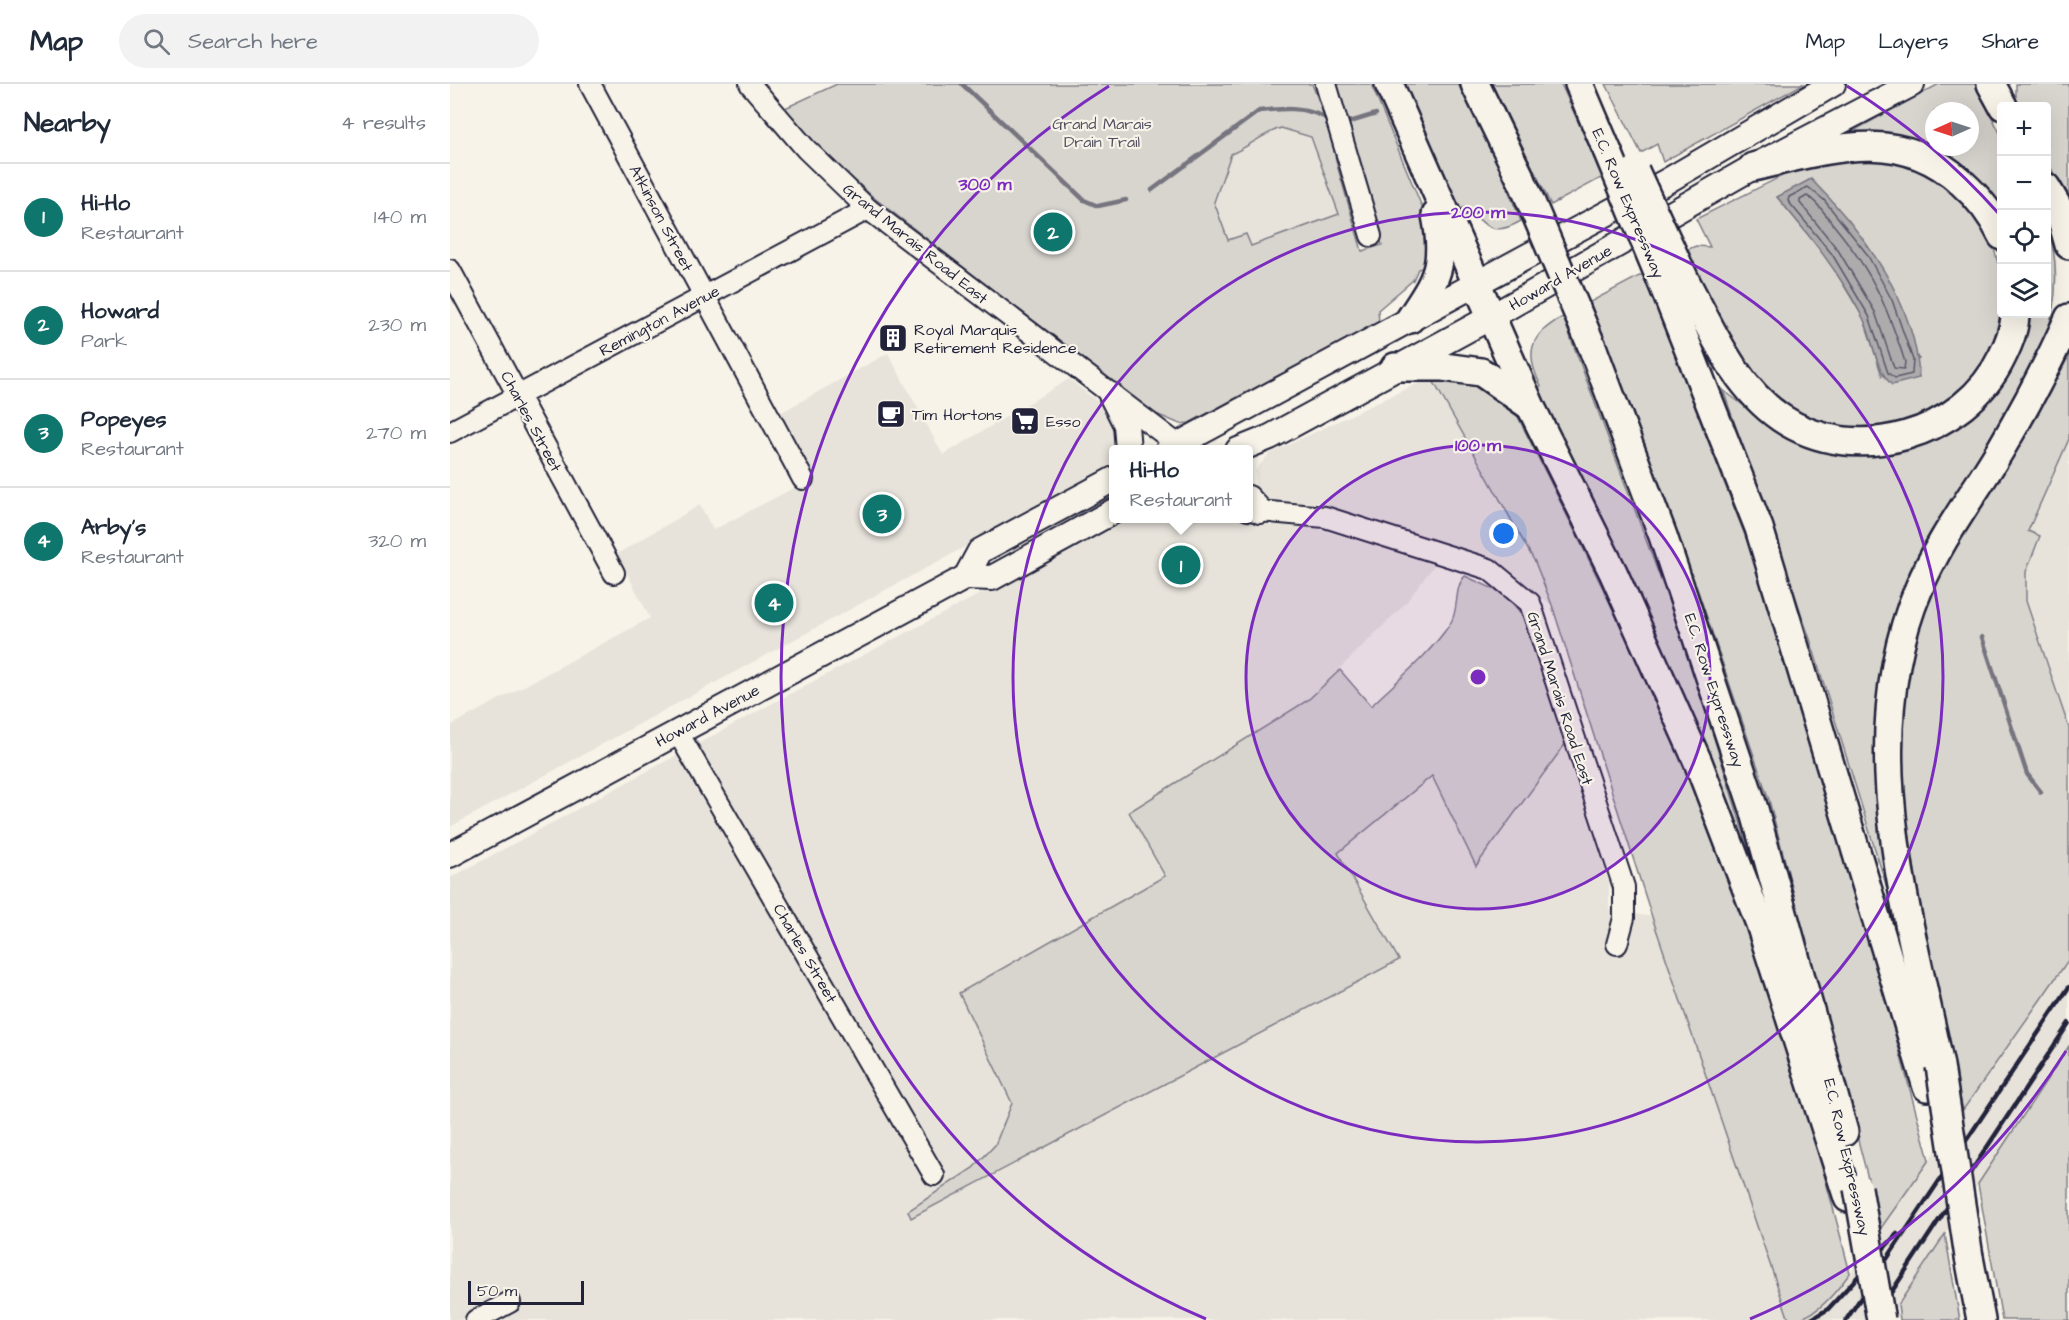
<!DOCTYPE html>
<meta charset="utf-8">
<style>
:root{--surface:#fff;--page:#f2f2f3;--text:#1f2937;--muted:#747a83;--line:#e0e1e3;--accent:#0f766e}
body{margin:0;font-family:"Architects Daughter",sans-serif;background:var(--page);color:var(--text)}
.controls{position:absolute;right:18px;top:18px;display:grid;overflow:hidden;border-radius:6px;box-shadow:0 6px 24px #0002}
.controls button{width:54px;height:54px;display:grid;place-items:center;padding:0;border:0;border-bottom:2px solid var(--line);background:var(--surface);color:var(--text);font:30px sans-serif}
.compass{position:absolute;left:1475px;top:18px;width:54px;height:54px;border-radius:50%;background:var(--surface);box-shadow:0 6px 24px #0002;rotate:267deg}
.scale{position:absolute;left:18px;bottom:15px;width:116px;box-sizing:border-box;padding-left:6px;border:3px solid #22223b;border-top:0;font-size:16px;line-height:21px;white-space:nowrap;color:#22223b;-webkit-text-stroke:4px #f7f3e8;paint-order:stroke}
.you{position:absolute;left:1054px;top:450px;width:21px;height:21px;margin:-15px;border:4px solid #fff;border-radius:50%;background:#1a73e8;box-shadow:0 0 0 9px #1a73e833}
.badge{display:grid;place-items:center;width:39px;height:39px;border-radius:50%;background:var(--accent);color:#fff;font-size:20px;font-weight:700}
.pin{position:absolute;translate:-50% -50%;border:3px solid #fff;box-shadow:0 2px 6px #0006}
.popup{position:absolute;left:659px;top:361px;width:144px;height:78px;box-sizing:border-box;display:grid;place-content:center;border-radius:6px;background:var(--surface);filter:drop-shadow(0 2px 4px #0005);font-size:20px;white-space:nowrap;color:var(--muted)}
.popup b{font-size:22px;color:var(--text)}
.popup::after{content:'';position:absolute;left:50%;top:100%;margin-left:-12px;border:12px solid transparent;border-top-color:var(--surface)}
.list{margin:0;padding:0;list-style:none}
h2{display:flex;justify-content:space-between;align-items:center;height:78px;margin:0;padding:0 24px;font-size:26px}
h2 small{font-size:20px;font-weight:400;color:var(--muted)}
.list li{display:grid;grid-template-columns:39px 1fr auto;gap:18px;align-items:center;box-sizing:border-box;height:108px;padding:0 24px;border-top:2px solid var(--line)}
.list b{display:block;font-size:22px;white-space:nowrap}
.list p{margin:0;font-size:20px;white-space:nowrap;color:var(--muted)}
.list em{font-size:20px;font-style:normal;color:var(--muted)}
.icon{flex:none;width:33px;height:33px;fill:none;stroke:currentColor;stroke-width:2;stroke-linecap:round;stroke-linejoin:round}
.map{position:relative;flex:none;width:1619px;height:1236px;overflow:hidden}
header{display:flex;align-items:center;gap:36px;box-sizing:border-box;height:84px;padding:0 30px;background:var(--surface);border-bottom:2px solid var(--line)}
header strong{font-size:28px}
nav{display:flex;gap:33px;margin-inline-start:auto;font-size:21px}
.search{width:420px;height:54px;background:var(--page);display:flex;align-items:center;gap:15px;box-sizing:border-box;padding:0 21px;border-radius:33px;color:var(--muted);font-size:22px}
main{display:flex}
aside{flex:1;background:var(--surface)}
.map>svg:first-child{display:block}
.built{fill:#e7e3db}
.green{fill:#d8d5cf;stroke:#7d7c85;stroke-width:1.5;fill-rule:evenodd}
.water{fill:#aeabad;stroke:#76747f;stroke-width:1.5}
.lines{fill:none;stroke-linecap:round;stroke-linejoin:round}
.shore{stroke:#5a5969;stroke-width:1.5}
.stream{stroke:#76747f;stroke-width:4.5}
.minor-casing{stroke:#22223b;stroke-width:24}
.major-casing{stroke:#22223b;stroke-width:28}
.highway-casing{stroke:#22223b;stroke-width:32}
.minor{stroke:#f7f3e8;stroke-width:20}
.major{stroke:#f7f3e8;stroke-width:24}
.highway{stroke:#f7f3e8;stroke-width:27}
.rail{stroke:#22223b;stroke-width:4.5}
.highway-bridge-casing{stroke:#22223b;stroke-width:32;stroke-linecap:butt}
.highway-bridge{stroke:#f7f3e8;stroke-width:27}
.ring{fill:none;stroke:#7b2cbf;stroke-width:3}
.labels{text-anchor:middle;stroke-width:4.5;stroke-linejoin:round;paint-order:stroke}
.park-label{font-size:16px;fill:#504f60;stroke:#f7f3e8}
.street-label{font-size:16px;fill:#22223b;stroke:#f7f3e8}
.poi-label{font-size:16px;fill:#22223b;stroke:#f7f3e8;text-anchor:start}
.centre{fill:#7b2cbf;stroke:#f7f3e8;stroke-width:3}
.ring-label{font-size:18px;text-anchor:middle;font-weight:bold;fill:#7b2cbf;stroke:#f7f3e8;stroke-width:4.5;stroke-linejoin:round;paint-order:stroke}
</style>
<header>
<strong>Map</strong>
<div class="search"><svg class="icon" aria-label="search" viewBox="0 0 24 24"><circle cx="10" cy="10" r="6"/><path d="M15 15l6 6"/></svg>Search here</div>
<nav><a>Map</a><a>Layers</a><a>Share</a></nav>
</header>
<main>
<aside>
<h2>Nearby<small>4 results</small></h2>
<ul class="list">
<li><span class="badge">1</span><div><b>Hi-Ho</b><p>Restaurant</p></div><em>140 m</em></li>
<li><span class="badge">2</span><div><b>Howard</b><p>Park</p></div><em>230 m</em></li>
<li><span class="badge">3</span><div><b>Popeyes</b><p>Restaurant</p></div><em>270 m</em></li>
<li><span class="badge">4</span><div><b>Arby's</b><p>Restaurant</p></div><em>320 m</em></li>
</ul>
</aside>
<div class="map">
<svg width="1619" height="1236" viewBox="0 0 1619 1236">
<rect width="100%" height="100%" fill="#f7f3e8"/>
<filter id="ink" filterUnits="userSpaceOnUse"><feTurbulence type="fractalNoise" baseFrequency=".0167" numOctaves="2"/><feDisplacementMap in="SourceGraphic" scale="12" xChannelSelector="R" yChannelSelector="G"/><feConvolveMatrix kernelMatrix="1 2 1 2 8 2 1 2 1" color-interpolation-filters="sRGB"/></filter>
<g filter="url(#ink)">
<g class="built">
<polygon points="697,0 863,0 911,167 751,202"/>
<polygon points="438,269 493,371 619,295 667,333 671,365 664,366 663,378 636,397 0,743 0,642 200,534 167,470 250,421 263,446 361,395 330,329"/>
<polygon points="981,293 1085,478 1102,521 1036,474 869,419 818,417 805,406 805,387 819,370"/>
<polygon points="1619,355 1619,644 1576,517 1576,488 1590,452 1578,447"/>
<polygon points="675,434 787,434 805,440 830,441 847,439 986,479 954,521 858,616 679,728 715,792 509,909 563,1019 545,1061 523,1084 458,1126 461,1133 949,876 887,769 982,691 1026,781 1116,659 1159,800 1159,825 1202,833 1339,1236 0,1236 0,794 362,598"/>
<polygon points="1619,875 1619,962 1438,1236 1351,1236 1376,1217 1395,1196"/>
</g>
<g class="green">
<path d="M 387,0 L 862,0 L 880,46 L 887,81 L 912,167 L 932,161 L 882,0 L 921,0 L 982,147 L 977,183 L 968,185 L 963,196 L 928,226 L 929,238 L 739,339 L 730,340 L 699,327 L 423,113 L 364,59 L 333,25 ZM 831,44 L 861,53 L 889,130 L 801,162 L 796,150 L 778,156 L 764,118 L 781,70 C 800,62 812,50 831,44 Z"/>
<path d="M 948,0 L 1008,0 L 1047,79 L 1071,137 C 1041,154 1037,141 1015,123 L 1008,126 Z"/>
<polygon points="1042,0 1111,0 1153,93 1101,121"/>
<polygon points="1156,0 1353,0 1213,78 1207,60 1191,69"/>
<path d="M 1489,0 L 1525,0 L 1551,51 L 1551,132 L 1526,101 L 1394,52 ZM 1484,27 L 1520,27 L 1520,63 L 1484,63 Z"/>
<polygon points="1566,0 1619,0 1619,120 1597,76 1596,22 1569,22 1566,17"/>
<path d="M 1439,72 L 1479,91 L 1510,113 L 1527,132 L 1542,157 L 1550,187 L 1552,208 L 1551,228 L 1543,259 L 1527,291 L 1506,314 L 1451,344 L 1381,346 L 1340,328 L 1291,279 L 1236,166 L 1246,162 L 1260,163 L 1246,135 L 1362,77 ZM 1327,113 L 1469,275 L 1432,292 L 1414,235 L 1377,173 Z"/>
<path d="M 1597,142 C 1611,182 1607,221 1594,260 L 1481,456 L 1457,505 L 1446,815 L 1441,817 L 1360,555 L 1273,306 L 1333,351 L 1382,368 L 1425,371 L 1461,363 L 1495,348 L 1571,230 L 1596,230 Z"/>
<polygon points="1193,190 1296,454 1365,655 1479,1076 1431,1144 1319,716 1248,507 1140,218"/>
<path d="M 1113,233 L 1234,558 L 1310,801 L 1314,828 L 1083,306 L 1091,302 C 1074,269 1080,250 1113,233 Z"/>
<path d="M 1619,272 L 1619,355 L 1578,447 L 1590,452 L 1576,488 L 1576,517 L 1619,644 L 1619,875 L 1513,1026 C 1494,940 1475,855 1462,768 C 1453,711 1440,636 1456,579 C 1488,467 1565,373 1619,272 Z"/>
<path d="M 981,293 L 1036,300 L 1063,323 C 1120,437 1178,552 1229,669 C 1302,836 1355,1012 1400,1189 C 1386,1208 1365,1236 1339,1236 L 1202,833 L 1102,521 L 1085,478 Z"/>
<path d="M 1015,492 L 1055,510 L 1078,538 L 1116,659 L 1026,782 L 982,692 L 888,769 L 949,876 L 461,1134 L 458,1127 L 523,1084 L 545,1061 L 562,1019 L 509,909 L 715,792 L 679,728 L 858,616 L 890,586 L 921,622 C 948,596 979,571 1000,540 C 1010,525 1003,504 1015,492 Z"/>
<polygon points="1619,962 1619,1236 1552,1236 1528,1100"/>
<polygon points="1495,1150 1510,1236 1450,1236 1448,1221"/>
</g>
<path class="water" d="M 1361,95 C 1412,146 1467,220 1469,294 L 1442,301 C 1424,284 1424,256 1413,234 C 1390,189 1359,151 1327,113 Z"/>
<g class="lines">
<g class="shore">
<polygon points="1358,103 1374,116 1417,170 1442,216 1463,276 1462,290 1445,294 1438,289 1419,232 1382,170 1338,117 1339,113"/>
<path d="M 1357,112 C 1367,117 1375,130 1382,139 C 1422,187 1436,219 1455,278 L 1454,285 L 1444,284 L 1425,228 L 1388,166 L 1350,119 L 1350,116 Z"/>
</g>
<g class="stream">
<polyline points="512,0 634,116 648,122 676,116"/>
<polyline points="900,38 926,30"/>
<path d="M 702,106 L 809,27 C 832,24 854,23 874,33"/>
<polyline points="1532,553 1577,690 1591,708"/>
</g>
<g class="minor-casing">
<g id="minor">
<polyline points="140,0 353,395"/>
<polyline points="300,0 356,65 418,125 735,366"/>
<polyline points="876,0 921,152"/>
<polyline points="0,186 164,489"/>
<polyline points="0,348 418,125"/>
<polyline points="798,426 875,433 1039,485 1080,519 1174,803 1174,834 1167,860"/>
<polyline points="227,647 484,1091"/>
<polyline points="26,1236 60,1218"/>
</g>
</g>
<g class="major-casing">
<g id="major">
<polyline points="661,311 676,341 678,366"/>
<polyline points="718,366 1217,97 1383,0"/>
<polyline points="788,366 820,353 1041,233 1303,83 1462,0"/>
<polyline points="798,414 810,427"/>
<polyline points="516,493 530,467 664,395"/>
<polyline points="0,771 516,493 542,494 664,427"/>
</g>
</g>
<g class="highway-casing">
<g id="highway">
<polyline points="939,0 1081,323 1163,488 1248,678 1310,840 1398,1114"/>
<polyline points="1025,0 1072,97"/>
<polyline points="1129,0 1157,66"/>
<polyline points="1541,0 1553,22"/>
<path d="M 1303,83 C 1376,66 1448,40 1511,98 C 1529,114 1542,130 1552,152"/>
<polyline points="1596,103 1609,125 1619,161"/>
<path d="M 1236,198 C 1262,246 1284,302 1331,334 C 1405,384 1515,351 1552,273 C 1558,261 1565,243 1565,230"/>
<polyline points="1216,208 1309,444 1477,1003"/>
<path d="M 960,235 C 987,195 996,181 986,131"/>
<polyline points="1143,265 1213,452 1304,725 1394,1048"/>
<polyline points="945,283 993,283 1031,288 1080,322"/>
<path d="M 1490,982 C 1458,828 1404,656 1469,504 C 1490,454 1525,409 1552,363 C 1577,321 1599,278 1619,234"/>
<polyline points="1519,1173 1531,1236"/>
</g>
</g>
<use href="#minor" class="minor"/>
<use href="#major" class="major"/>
<use href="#highway" class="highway"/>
<g class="rail">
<polyline points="1360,1236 1378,1225 1447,1150"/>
<polyline points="1396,1236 1619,903"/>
<polyline points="1423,1236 1619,939"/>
</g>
<g class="highway-bridge-casing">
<g id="highway-bridge">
<polyline points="1157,66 1216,208"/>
<polyline points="1185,87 1236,198"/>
<polyline points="1072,97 1143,265"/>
<polyline points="1490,982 1519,1173"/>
<polyline points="1408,1104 1431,1236"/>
</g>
</g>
<use href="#highway-bridge" class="highway-bridge"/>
</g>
</g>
<circle cx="1028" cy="593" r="232" fill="#7b2cbf" fill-opacity=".12"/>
<g class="ring">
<circle cx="1028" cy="593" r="232"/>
<circle cx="1028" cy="593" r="465"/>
<path d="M1616 967A697 697 0 0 1 1300 1235M756 1235A697 697 0 0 1 659 2M1397 2A697 697 0 0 1 1550 131"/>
</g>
<defs>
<g id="building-square" transform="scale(1.5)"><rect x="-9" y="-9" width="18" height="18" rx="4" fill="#22223b" stroke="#f7f3e8"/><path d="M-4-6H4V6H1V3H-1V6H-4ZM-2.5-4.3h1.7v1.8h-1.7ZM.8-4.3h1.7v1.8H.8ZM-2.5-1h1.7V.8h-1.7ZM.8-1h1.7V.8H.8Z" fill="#fff"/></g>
<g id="cafe-square" transform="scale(1.5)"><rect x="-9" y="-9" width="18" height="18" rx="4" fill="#22223b" stroke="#f7f3e8"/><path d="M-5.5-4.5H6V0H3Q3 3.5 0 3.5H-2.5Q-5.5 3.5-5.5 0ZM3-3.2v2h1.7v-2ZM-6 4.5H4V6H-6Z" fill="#fff"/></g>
<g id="supermarket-square" transform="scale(1.5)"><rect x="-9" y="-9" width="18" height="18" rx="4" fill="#22223b" stroke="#f7f3e8"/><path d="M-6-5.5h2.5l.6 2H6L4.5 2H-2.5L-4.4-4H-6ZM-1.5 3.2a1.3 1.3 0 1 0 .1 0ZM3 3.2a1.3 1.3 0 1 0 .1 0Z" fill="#fff"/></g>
</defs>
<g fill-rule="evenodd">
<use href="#building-square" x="443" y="254"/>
<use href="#cafe-square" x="441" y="330"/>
<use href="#supermarket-square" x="575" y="337"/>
</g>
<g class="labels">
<g class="park-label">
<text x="652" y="45">Grand Marais<tspan x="652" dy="18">Drain Trail</tspan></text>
</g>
<g class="street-label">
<text transform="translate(1179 119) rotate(67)" y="6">E.C. Row Expressway</text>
<text transform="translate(212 134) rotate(62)" y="6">Atkinson Street</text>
<text transform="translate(466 159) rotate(39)" y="6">Grand Marais Road East</text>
<text transform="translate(1110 193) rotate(-30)" y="6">Howard Avenue</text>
<text transform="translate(209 236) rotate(-28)" y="6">Remington Avenue</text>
<text transform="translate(82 337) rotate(62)" y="6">Charles Street</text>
<text transform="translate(1265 606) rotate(72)" y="6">E.C. Row Expressway</text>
<text transform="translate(1111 614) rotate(72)" y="6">Grand Marais Road East</text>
<text transform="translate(257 631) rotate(-28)" y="6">Howard Avenue</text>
<text transform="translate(356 869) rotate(60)" y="6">Charles Street</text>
<text transform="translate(1398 1073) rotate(77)" y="6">E.C. Row Expressway</text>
</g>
<g class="poi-label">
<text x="464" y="251">Royal Marquis<tspan x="464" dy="18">Retirement Residence</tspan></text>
<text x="462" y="336">Tim Hortons</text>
<text x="596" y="343">Esso</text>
</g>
</g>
<circle cx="1028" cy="593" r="9" class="centre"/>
<g class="ring-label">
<text x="535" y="106">300 m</text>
<text x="1028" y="134">200 m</text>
<text x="1028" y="367">100 m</text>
</g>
</svg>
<div class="controls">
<button>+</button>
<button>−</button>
<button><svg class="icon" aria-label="locate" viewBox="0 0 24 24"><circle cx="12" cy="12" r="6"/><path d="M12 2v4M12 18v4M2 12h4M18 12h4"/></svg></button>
<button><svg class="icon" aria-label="layers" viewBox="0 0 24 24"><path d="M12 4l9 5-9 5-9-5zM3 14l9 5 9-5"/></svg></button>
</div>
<svg class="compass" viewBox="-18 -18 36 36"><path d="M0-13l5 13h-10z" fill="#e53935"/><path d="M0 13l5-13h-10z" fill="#747a83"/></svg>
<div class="scale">50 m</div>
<div class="you"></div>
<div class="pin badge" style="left:731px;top:481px">1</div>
<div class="popup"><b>Hi-Ho</b>Restaurant</div>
<div class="pin badge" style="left:603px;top:148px">2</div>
<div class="pin badge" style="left:432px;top:430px">3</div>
<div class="pin badge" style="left:324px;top:519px">4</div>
</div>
</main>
